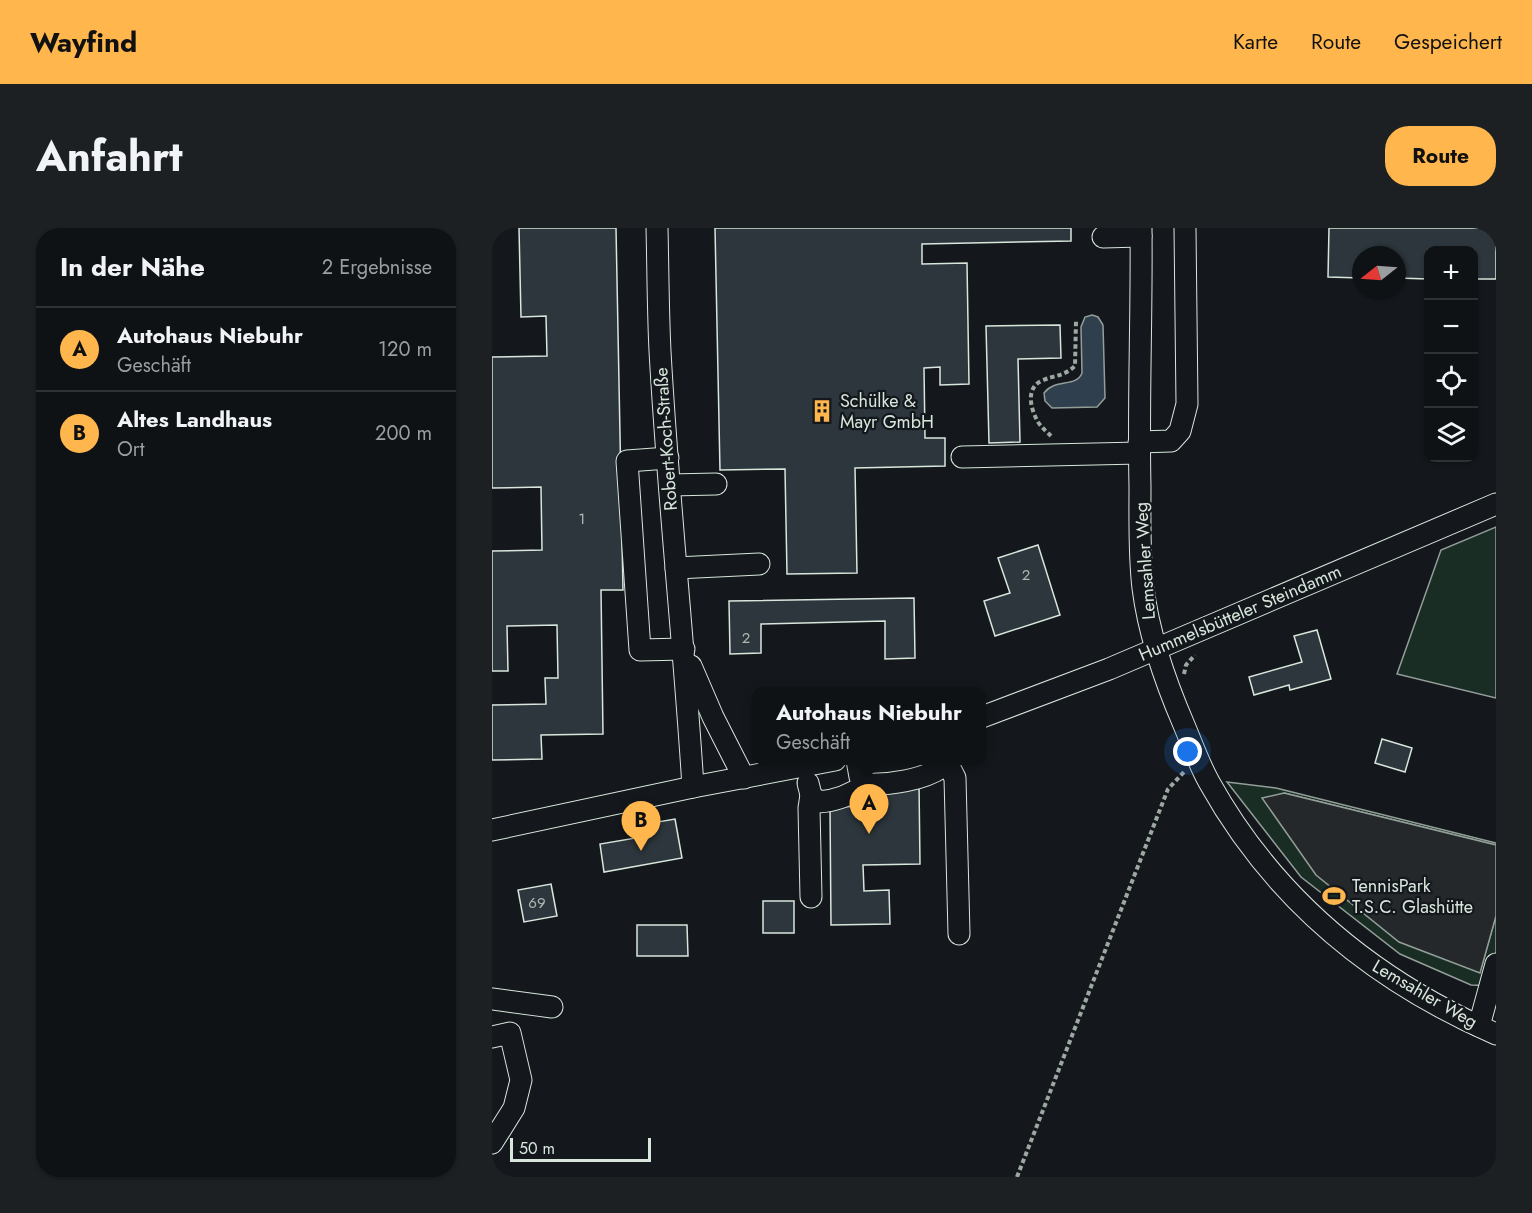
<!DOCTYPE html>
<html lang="de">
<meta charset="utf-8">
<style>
:root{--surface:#0f1215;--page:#1d2022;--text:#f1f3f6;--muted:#9b9ea0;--line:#2f3234;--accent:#ffb74d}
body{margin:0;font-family:Jost,sans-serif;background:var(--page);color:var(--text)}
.controls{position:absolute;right:18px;top:18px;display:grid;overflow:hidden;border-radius:12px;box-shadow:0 2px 4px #0004}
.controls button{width:54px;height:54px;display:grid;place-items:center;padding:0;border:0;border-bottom:2px solid var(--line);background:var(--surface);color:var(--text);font:30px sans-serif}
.compass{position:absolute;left:860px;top:18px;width:54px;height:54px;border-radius:50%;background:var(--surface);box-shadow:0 2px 4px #0004;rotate:253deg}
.scale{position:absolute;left:18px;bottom:15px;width:141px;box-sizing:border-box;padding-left:6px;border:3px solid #d8e6dc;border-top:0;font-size:16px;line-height:21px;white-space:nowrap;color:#d8e6dc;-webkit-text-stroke:4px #14181c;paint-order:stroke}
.you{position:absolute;left:696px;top:524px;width:21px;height:21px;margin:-15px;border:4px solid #fff;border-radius:50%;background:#1a73e8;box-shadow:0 0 0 9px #1a73e833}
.badge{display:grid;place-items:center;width:39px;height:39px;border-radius:50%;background:var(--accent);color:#111;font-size:20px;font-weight:700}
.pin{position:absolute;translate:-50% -50px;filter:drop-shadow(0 2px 3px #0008)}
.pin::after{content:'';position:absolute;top:32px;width:21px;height:18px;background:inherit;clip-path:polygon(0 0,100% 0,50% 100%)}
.popup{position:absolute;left:260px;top:459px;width:234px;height:78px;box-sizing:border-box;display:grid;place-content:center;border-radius:12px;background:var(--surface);filter:drop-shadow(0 2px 4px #0005);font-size:20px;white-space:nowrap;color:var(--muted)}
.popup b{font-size:22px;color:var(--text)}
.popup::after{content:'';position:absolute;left:50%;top:100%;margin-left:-12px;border:12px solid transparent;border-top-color:var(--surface)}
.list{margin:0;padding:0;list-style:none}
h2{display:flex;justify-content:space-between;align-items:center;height:78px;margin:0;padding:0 24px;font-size:26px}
h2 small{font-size:20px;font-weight:400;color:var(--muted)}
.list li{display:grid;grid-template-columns:39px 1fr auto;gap:18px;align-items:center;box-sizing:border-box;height:84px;padding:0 24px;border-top:2px solid var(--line)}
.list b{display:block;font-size:22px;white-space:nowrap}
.list p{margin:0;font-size:20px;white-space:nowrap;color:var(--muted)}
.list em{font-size:20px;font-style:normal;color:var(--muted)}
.icon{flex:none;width:33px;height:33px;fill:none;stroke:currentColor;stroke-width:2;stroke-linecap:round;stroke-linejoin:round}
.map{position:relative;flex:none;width:1004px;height:949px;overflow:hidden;border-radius:24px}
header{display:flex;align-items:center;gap:36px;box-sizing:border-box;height:84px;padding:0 30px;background:var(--accent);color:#111}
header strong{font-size:28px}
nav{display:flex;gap:33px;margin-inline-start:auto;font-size:21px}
.intro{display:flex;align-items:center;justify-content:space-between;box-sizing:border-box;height:144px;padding:0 36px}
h1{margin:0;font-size:42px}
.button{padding:15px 27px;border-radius:24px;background:var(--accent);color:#111;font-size:21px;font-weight:700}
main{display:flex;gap:36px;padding:0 36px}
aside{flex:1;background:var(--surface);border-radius:24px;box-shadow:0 2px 4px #0004}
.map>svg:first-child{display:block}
.green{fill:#1a2d24;stroke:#939e99;stroke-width:1.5}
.parking{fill:#24282b;stroke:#939e99;stroke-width:1.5}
.water{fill:#2f3f4d;stroke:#939e99;stroke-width:1.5}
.building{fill:#2c363c;stroke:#d8e6dc;stroke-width:1.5}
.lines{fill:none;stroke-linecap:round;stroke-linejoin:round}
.minor-casing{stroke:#d8e6dc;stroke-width:23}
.path{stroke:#9da8a2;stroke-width:4;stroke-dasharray:4.5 3;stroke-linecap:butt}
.minor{stroke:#14181c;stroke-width:21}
.labels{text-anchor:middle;stroke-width:4.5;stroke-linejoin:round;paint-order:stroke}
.number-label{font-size:15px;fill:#adbab4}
.poi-label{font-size:18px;fill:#d8e6dc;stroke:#14181c;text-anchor:start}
.street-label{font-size:18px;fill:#d8e6dc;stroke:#14181c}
</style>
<header>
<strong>Wayfind</strong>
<nav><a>Karte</a><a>Route</a><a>Gespeichert</a></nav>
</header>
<div class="intro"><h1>Anfahrt</h1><a class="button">Route</a></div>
<main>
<aside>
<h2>In der Nähe<small>2 Ergebnisse</small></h2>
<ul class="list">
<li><span class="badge">A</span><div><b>Autohaus Niebuhr</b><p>Geschäft</p></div><em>120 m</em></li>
<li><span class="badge">B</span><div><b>Altes Landhaus</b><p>Ort</p></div><em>200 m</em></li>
</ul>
</aside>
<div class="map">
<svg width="1004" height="949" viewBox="0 0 1004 949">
<rect width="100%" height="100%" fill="#14181c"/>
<g class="green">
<polygon points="1004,299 1004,470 905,446 949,322"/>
<polygon points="735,554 784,560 1004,615 1004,617 792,565 988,744 1004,688 1004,758 979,757 908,726 809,649"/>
</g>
<polygon class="parking" points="792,565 1004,617 1004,688 988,745 907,714 824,647 770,570"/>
<path class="water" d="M 600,87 L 606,89 L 611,97 L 613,170 L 605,179 L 560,180 L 553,173 L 552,165 C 563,150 584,160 590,145 L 589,99 L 593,89 Z"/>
<g class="building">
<polygon points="27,0 124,0 131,362 109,362 111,506 49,507 50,531 0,532 0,477 54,476 53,450 66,450 65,397 15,398 16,443 0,443 0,323 50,322 49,259 0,260 0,129 55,128 54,88 29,89"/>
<polygon points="223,0 579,0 579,13 430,16 430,36 475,35 477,156 448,157 448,139 432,140 433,210 453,210 453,238 363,240 365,345 295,346 293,241 228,242"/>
<polygon points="837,0 1004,0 1004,51 982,51 982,22 936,22 936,51 905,50 905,27 869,27 869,50 836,49"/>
<polygon points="568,97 569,130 526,131 528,214 497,215 494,98"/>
<polygon points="546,317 568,387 503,408 492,373 518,365 506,330"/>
<polygon points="422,370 423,430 393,431 393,393 269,396 269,425 238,426 237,373"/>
<polygon points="825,402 839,451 798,462 797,457 762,467 757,449 810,434 802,408"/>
<polygon points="890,511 920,520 913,544 883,535"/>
<polygon points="427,555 428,636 371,637 372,663 397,662 398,696 339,697 338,579 393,578 392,556"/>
<polygon points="183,591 190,630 112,644 108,616 144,610 142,598"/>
<polygon points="59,656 65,688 32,694 26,662"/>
<rect x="271" y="673" width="31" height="32"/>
<polygon points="145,697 195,697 196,728 145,728"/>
</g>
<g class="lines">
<g class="minor-casing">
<g id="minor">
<path d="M 165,0 C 166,41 166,82 168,123 C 176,269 192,414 201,559"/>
<path d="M 649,0 C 650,86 646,173 648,259 C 648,292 647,327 651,360 C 657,408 673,453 692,497 C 700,516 707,536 717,554 C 782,671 883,753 1004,806"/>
<polyline points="611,9 649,8"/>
<polyline points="647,214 679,213 688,203 695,176 693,0"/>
<polyline points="470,229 647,225"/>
<polyline points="176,230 135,233 148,422 192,421"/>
<polyline points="178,257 224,256"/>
<polyline points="184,340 267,336"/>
<polyline points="199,438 221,489 252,550"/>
<polyline points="490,489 617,441 1004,276"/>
<path d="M 365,532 L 368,549 L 374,556 C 398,557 431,552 450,539 L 452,532"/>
<polyline points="454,532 463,550 467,706"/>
<path d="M 316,555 L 319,567 L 326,574 C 345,573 359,567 374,556"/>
<polyline points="0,602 201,559 343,532"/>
<polyline points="319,669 317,580 319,567"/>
<polyline points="0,771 60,779"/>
<polyline points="987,798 1004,736"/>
<polyline points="0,809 18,805 29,852 22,880 0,915"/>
</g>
</g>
<g class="path">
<path d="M 559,208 C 555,204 550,200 546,194 C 539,182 533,161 549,153 C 562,147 571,149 583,138 L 584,93"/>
<polyline points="692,446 694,437 703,427"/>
<polyline points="525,949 676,561 692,544"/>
</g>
<use href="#minor" class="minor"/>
</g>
<defs>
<g id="building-bare" transform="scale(1.8)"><path d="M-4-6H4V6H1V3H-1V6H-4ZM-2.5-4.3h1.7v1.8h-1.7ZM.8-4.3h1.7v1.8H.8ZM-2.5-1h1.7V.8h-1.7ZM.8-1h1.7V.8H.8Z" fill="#ffb74d" stroke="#14181c" stroke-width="2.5" paint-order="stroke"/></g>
<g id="stadium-bare" transform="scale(1.8)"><path d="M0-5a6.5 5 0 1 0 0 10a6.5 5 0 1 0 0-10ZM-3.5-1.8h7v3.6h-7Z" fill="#ffb74d" stroke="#14181c" stroke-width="2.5" paint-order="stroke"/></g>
</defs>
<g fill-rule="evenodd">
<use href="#building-bare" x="330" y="183"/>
<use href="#stadium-bare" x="842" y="668"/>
</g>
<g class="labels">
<g class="number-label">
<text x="90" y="296">1</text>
<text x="534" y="352">2</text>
<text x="254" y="415">2</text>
<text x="45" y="680">69</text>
</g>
<g class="poi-label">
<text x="348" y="179">Schülke &amp;<tspan x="348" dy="21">Mayr GmbH</tspan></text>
<text x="860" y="664">TennisPark<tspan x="860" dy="21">T.S.C. Glashütte</tspan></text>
</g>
<g class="street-label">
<text transform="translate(174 211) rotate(-94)" y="6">Robert-Koch-Straße</text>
<text transform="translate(653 333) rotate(-94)" y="6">Lemsahler Weg</text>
<text transform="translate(748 385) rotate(-23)" y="6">Hummelsbütteler Steindamm</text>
<text transform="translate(933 766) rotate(30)" y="6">Lemsahler Weg</text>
</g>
</g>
</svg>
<div class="controls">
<button>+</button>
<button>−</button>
<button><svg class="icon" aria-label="locate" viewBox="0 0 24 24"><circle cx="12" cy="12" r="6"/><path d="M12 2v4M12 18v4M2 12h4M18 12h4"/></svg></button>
<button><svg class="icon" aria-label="layers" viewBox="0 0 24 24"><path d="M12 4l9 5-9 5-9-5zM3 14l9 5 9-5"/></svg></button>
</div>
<svg class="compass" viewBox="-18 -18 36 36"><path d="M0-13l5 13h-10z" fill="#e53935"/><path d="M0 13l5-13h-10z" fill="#9b9ea0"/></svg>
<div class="scale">50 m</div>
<div class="you"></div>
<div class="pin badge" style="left:377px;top:606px">A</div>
<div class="popup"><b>Autohaus Niebuhr</b>Geschäft</div>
<div class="pin badge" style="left:149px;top:623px">B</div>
</div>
</main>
